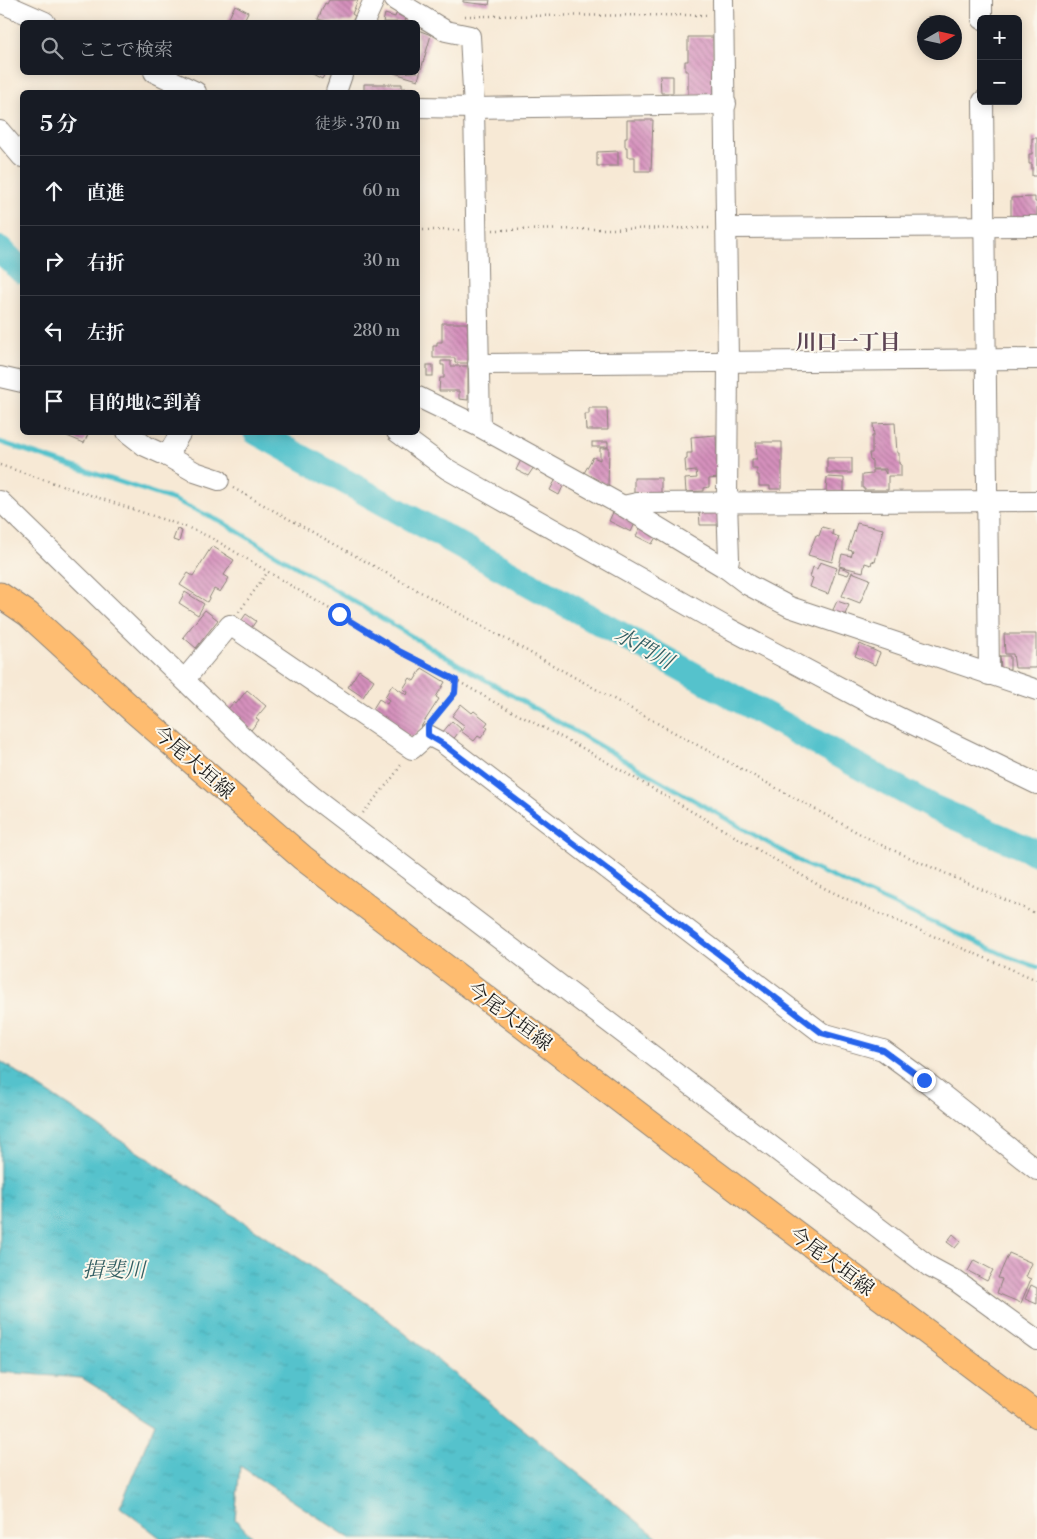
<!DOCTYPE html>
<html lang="ja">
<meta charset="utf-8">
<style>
:root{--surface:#171b24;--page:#242831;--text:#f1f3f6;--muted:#9ea1a6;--line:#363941}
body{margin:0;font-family:"Libre Bodoni","Noto Serif JP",serif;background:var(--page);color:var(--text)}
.controls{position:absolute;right:15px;top:15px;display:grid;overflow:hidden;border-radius:8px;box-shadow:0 2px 12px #0003}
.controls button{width:45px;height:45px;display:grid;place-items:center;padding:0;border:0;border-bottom:1px solid var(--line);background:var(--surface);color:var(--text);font:25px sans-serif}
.compass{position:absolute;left:917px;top:15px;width:45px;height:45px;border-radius:50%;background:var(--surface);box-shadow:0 2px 12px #0003;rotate:81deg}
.stop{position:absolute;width:15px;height:15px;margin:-11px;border:4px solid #2563eb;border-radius:50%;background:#fff}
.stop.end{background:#2563eb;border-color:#fff;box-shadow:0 1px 5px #0008}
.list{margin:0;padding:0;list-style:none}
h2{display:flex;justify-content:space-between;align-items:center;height:65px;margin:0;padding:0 20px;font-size:21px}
h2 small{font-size:16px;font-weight:400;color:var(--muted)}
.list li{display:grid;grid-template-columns:32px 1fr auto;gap:15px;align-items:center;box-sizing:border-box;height:70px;padding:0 20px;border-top:1px solid var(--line)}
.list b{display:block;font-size:19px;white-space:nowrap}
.list em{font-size:16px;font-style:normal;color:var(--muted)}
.icon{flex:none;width:28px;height:28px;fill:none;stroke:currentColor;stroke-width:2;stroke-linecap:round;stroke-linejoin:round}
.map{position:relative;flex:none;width:1037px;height:1539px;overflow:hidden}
.search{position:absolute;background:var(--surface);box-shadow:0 2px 12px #0003;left:20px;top:20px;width:400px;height:55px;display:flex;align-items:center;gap:12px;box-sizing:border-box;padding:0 18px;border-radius:8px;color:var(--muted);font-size:19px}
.panel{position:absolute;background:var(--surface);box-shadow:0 2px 12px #0003;left:20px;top:90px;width:400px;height:345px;border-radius:8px}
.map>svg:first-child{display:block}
.water{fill:url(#water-ripples);stroke:#386f74}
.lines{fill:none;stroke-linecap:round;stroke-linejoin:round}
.stream{stroke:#55c2cc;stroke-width:4.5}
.river{stroke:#55c2cc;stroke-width:26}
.building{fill:url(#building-back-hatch)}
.minor-casing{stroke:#8a8278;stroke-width:22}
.major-casing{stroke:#8a8278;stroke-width:27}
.path{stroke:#8a8278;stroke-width:2.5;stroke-dasharray:1 4;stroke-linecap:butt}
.minor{stroke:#fff;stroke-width:20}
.major{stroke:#febc70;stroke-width:25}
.route{stroke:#2563eb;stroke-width:6}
.labels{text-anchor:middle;stroke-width:4;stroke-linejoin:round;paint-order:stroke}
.street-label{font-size:20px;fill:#1c1c1c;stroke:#fbf7ec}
.neighbourhood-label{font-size:21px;font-weight:bold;fill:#5d4554;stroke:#fbf7ec}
.water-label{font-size:21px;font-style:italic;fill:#335e62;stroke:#fbf7ec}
</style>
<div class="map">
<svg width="1037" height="1539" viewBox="0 0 1037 1539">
<defs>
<pattern id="water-ripples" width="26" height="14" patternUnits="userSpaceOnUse" patternTransform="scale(1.25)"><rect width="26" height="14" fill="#55c2cc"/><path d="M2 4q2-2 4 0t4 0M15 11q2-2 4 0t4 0" fill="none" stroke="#49a6af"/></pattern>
<pattern id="building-back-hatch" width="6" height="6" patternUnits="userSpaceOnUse" patternTransform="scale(1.25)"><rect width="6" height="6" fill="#d691bd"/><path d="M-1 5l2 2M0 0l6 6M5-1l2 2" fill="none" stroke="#ad7699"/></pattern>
</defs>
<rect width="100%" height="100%" fill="#fbf7ec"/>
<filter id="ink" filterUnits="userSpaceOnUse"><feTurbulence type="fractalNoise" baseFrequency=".02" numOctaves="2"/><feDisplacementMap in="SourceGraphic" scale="10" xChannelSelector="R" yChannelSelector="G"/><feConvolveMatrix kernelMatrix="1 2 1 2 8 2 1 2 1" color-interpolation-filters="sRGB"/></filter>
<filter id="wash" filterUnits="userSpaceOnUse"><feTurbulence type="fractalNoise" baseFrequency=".0096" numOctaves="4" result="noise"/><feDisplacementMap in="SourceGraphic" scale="20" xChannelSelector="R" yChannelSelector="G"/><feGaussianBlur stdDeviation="1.12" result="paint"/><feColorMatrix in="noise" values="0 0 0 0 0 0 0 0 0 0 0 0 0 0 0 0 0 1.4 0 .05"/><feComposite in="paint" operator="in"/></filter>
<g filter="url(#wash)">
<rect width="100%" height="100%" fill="#f7e9d5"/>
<polygon class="water" points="0,1061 371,1306 659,1539 351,1539 240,1466 235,1519 254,1539 162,1539 120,1507 155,1423 82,1378 0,1372"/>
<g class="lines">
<polyline class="stream" points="0,442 174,500 222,522 458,664 808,866 1007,956 1037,967"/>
<g class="river">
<polyline points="0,249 22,271"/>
<polyline points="256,432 932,807 1037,853"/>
</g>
</g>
<g id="blocks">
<g class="building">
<polygon points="329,0 358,0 352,14 355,16 352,22 324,22 325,21 318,19 325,3 327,4"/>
<polygon points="463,0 490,0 489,5 463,2"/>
<polygon points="235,5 248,12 243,22 227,22"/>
<polygon points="385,14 395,17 396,14 406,18 405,22 383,22"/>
<polygon points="418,30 431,35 418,80 394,73 418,72"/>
<polygon points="688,37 713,37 714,95 688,96 688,71 685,71 685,61 688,61"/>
<polygon points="309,72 326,72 322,79"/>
<polygon points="660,76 673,76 673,93 661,93"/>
<polygon points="364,84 402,84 402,88 414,88 414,92 364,92"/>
<polygon points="627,120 653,120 651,171 635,171 635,157 627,157 627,147 625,147 625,138 627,138"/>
<polygon points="1032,138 1037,138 1037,176 1032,176 1032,164 1029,164 1029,154 1032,154"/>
<polygon points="618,151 618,166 597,166 597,152"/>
<polygon points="1035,197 1035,202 1037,202 1037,218 1011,220 1011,198"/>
<polygon points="442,323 468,323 468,363 455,363 455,358 433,358 433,346 437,346 437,342 442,342"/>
<polygon points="441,361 451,361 451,366 468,366 468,400 459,399 459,391 439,391 440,378 444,378 444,365 441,365"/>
<rect x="427" y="365" width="6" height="11"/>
<polygon points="589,408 607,408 608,430 586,430 585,414 589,414"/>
<polygon points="895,423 897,453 899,453 899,464 901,464 901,476 888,476 888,490 864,490 864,488 862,488 862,475 872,474 872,470 884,470 886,474 886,469 872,469 872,461 870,460 869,453 872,453 872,436 874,436 873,424"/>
<polygon points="69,432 89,432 84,443 67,436"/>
<polygon points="716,435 718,478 709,479 709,487 704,488 704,491 686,492 685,479 697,478 696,471 686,472 685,460 687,459 687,453 692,453 691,437"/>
<rect x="592" y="442" width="16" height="5"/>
<polygon points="756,442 782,442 782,489 770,489 770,486 759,486 759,475 757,475 757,469 752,469 752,459 757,459"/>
<polygon points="600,448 609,448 608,486 584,473 593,457 600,460"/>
<rect x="827" y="458" width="25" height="15"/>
<polygon points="521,460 534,467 528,476 516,470"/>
<polygon points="827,477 844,478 844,492 826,492"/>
<rect x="634" y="478" width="27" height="15"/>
<polygon points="556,479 564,484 559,495 550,490"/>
<polygon points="614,510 636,521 631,532 609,521"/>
<polygon points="720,510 721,525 700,525 699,511"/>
<polygon points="857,523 883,529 875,562 872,561 871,565 865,563 863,572 839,566 842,554 851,556 851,557 853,551 848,550"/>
<polygon points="822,527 833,530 832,534 839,537 832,562 808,555 816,535 819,536"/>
<polygon points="640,528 656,537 652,544 636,536"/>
<polygon points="177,529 182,531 179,542 173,540"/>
<polygon points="212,546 234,560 224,575 229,578 220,592 214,589 207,602 180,585 188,573 193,576"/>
<polygon points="820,562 837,568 828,594 810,587 813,578 810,577 813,567 817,569"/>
<polygon points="840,567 850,571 848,575 838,572"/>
<polygon points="852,572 870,579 860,603 842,596"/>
<polygon points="185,592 204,604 198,615 179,603"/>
<polygon points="837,601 849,605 844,617 832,612"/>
<polygon points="205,610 218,620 196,648 183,637"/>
<polygon points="246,614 256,621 249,631 239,624"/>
<polygon points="1004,634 1036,634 1036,668 1015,668 1013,654 1005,654"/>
<polygon points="860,644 880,653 875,665 855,656"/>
<polygon points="1000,656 1010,656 1010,669 1001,669"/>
<polygon points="422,668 445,682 436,697 439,699 413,739 371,712 379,699 387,704 389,700 385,697 392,685 407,695 408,692 403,689 410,678 414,681"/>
<polygon points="359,670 374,680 363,697 348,687"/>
<polygon points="247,690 266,706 256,718 259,720 251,730 227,710 234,702 236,704"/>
<polygon points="461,704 472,713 474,711 488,722 485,726 488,728 481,738 478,736 474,741 461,731 465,726 452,716"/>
<polygon points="452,721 461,729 452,741 442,733"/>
<polygon points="953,1234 961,1241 955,1248 947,1242"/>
<polygon points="1009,1253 1032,1263 1026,1277 1031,1279 1021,1303 997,1293 1002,1279 998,1278"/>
<polygon points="974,1260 993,1270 987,1281 968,1271"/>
<polygon points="1031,1285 1037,1288 1037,1304 1025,1299"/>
</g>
</g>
</g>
<g filter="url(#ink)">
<use href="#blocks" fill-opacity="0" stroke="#8a8278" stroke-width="1"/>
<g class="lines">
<g class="minor-casing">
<g id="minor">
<polyline points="395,0 446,31 470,36 474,108 480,427"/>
<polyline points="723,0 728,361 727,502 729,559 727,569"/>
<polyline points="982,0 982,19"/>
<polyline points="0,2 45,22"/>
<polyline points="364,22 374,0"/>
<polyline points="154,72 196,92"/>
<polyline points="336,92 343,72"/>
<polyline points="983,101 989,675"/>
<polyline points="418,107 474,108 726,104"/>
<polyline points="0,131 22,157"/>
<polyline points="727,228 1037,226"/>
<polyline points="478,364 1037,359"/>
<polyline points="0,377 22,382"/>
<polyline points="418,397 480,427 623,506 727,569 748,585 790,607 1037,690"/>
<polyline points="127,432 145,446 167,456 195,472 219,480"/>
<polyline points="397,432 447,469 728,628 873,705 1037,784"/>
<polyline points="167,456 181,432"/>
<polyline points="0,501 250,744 312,796 930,1267 956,1281 1037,1340"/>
<polyline points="623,506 637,503 1037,501"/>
<polyline points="185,679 230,625 412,749 428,735 443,743 822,1033 883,1050 924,1080 1037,1170"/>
</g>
</g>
<g class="major-casing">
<polyline id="major" points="0,595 28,614 132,709 303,858 689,1153 1037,1415"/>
</g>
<g class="path">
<polyline points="465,16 707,15"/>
<polyline points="418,230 460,230"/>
<polyline points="493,230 710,228"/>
<polyline points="0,465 189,528 212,538 401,652 463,684 494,702 586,750 822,887 855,903 1037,980"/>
<polyline points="233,488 657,723 877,843 1037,914"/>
<polyline points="239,612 267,573"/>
<polyline points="434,719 455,693 456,680"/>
<polyline points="363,813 393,777 403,762"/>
</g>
<use href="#minor" class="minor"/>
<use href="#major" class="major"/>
</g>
</g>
<g class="lines" filter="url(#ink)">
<polyline class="route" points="339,614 401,652 456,680 455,693 428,726 428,735 443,744 822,1033 883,1050 924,1080"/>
</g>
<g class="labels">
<g class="street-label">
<text transform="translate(194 762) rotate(41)" y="7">今尾大垣線</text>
<text transform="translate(510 1016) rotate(37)" y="7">今尾大垣線</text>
<text transform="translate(832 1261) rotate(37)" y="7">今尾大垣線</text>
</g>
<g class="neighbourhood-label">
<text x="848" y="349">川口一丁目</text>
</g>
<g class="water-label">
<text transform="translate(644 648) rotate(29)" y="7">水門川</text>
<text x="114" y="1277">揖斐川</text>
</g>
</g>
</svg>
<div class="controls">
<button>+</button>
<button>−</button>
</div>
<svg class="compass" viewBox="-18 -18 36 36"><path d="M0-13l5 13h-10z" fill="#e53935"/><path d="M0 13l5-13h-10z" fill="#9ea1a6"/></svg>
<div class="stop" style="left:339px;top:614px"></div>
<div class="stop end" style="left:924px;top:1080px"></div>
<div class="search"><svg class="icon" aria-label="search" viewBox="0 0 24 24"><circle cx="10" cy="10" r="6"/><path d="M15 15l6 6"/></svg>ここで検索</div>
<section class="panel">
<h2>5 分<small>徒歩 · 370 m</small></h2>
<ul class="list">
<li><svg class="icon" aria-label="ahead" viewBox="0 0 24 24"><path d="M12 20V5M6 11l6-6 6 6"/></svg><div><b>直進</b></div><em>60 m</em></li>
<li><svg class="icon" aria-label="right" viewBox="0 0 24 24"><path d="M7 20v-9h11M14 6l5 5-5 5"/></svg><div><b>右折</b></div><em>30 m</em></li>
<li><svg class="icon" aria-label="left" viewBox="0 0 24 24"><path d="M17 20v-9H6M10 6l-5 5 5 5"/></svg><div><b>左折</b></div><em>280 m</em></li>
<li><svg class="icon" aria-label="arrive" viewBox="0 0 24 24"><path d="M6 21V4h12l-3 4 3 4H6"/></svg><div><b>目的地に到着</b></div></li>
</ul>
</section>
</div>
